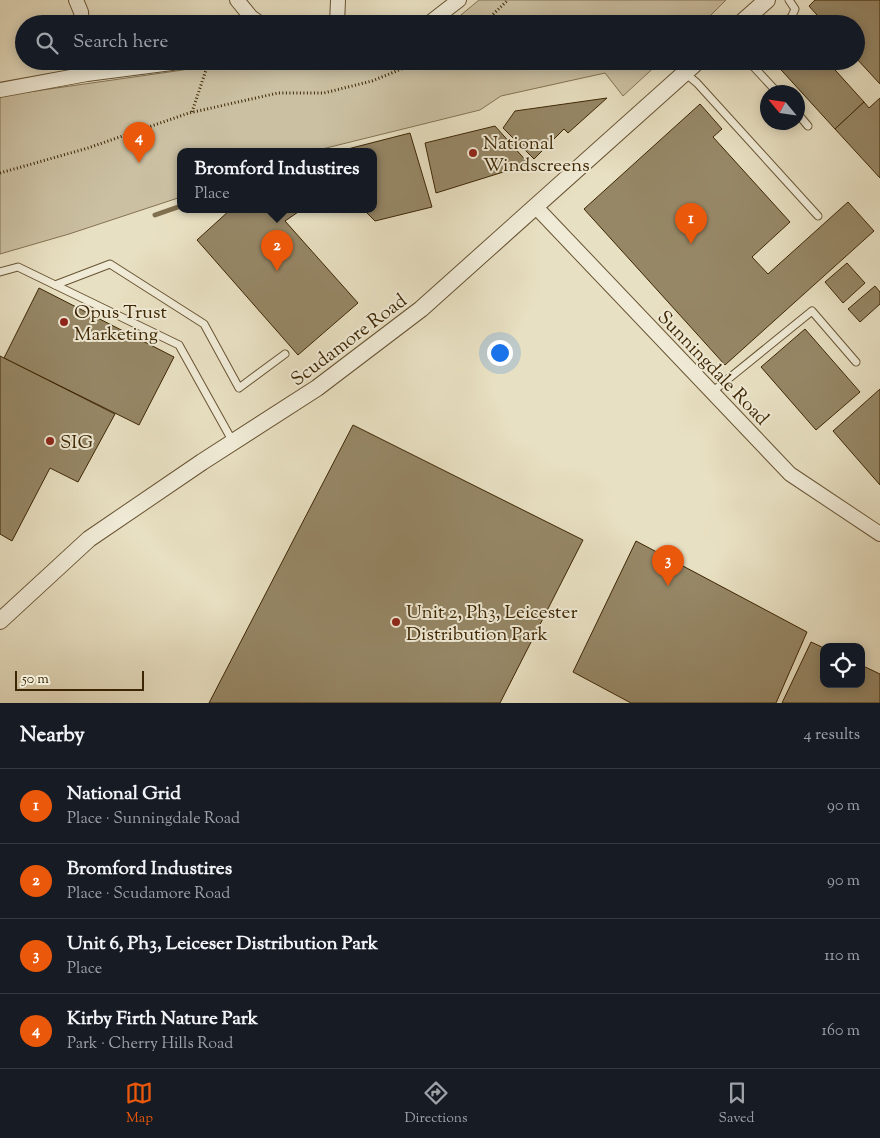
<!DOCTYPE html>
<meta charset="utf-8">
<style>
:root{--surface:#171b24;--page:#242831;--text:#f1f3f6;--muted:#9ea1a6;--line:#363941;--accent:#ea580c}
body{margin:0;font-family:"Sorts Mill Goudy",serif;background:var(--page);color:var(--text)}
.controls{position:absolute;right:15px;bottom:15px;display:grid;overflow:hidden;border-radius:10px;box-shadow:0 2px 12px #0003}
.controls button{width:45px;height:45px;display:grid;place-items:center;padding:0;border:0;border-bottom:1px solid var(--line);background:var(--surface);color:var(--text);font:25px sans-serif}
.compass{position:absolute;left:760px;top:85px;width:45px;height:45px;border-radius:50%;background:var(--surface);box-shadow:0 2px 12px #0003;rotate:299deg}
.scale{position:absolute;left:15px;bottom:12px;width:129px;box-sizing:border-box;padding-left:5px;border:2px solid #3d2603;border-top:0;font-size:14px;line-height:18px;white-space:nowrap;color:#3d2603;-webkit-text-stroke:4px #f0ebd7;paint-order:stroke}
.you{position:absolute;left:499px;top:352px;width:18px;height:18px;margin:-12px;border:4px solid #fff;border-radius:50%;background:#1a73e8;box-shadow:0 0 0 8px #1a73e833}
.badge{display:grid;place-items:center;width:32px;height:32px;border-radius:50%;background:var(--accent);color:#fff;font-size:16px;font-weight:700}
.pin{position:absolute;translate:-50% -41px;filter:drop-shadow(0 1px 2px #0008)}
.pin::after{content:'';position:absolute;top:26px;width:18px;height:15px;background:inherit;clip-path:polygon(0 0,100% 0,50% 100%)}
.popup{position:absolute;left:177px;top:148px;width:200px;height:65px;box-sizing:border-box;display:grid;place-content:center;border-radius:10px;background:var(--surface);filter:drop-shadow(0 1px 4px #0005);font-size:16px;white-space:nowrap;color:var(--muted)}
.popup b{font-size:19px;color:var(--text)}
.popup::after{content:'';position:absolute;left:50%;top:100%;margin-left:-10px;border:10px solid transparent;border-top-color:var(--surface)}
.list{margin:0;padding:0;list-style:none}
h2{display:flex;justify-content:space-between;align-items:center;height:65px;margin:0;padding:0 20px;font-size:21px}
h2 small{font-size:16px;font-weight:400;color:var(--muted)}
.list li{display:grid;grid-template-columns:32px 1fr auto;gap:15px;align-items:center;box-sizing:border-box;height:75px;padding:0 20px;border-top:1px solid var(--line)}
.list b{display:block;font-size:19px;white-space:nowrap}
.list p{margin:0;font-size:16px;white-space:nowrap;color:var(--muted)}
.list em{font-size:16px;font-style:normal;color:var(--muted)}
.icon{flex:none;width:28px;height:28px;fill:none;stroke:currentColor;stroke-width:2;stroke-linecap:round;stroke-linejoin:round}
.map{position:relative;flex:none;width:880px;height:703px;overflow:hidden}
.search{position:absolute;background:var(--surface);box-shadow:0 2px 12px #0003;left:15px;right:15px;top:15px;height:55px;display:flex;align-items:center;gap:12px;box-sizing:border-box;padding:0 18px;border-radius:28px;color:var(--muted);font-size:19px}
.sheet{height:365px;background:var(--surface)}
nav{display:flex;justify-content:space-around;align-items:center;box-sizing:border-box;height:70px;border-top:1px solid var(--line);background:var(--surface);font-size:14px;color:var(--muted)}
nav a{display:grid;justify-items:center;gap:2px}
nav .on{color:var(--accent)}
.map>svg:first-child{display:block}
.green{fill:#cbc0a2;stroke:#847352}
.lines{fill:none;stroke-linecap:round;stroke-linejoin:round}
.stream{stroke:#81704f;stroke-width:5}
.building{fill:#968766;stroke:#3d2603}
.service-casing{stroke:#685433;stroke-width:9}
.minor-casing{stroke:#685433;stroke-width:16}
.tertiary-casing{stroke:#685433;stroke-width:18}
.path{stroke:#3d2603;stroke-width:3;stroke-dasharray:1 2.5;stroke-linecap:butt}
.service{stroke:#f0ebd7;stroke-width:7}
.minor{stroke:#f0ebd7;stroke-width:14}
.tertiary{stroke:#f0ebd7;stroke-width:16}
.poi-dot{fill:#8f2418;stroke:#f0ebd7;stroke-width:2}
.labels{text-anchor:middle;stroke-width:4;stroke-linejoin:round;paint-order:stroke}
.poi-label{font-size:19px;fill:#3d2603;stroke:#f0ebd7;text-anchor:start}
.street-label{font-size:19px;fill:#3d2603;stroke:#f0ebd7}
</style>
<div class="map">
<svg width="880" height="703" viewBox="0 0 880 703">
<rect width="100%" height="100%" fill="#e8e0c2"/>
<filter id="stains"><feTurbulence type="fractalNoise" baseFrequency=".004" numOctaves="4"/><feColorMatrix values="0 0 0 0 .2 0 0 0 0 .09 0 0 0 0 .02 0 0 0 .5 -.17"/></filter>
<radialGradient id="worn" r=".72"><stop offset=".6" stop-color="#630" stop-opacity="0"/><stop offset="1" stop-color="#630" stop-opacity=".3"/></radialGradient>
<g class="green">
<polygon points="479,0 726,0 702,24 450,24"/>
<polygon points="215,61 661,61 623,96 605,73 501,96 480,110 310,152 181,152 181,197 69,234 0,254 0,96 183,70 209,64"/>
</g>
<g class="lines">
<polyline class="stream" points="155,215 181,206"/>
</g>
<g class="building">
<polygon points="815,0 880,0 880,84 856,58 856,24 825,24 809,6"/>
<polygon points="773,61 827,61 864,102 835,129"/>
<polygon points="607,98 568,133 564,129 534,159 503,128 515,111"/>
<polygon points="880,98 880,178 835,129 864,102 869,108"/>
<polygon points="700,104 722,129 713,137 790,222 752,257 768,274 848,202 874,231 725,365 584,209"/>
<polygon points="495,126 529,164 436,193 425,143"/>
<polygon points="410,133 432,207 375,221 364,210 373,210 373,152 336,152"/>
<polygon points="230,210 301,210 285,221 358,303 298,355 197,240"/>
<polygon points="847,263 865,283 843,303 825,282"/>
<polygon points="875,286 880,292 880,304 860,322 848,309"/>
<polygon points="39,288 174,357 139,425 4,358"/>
<polygon points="805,329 860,392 816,430 761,367"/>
<polygon points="0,356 115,414 78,482 50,468 12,541 0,534"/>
<polygon points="880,389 880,485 833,431"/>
<polygon points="353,425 583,540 500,703 209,703"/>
<polygon points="636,541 807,632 776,703 631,703 573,672"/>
<polygon points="811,642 824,648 824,684 861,684 861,665 880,674 880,703 782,703"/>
</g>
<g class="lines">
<g class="service-casing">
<g id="service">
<polyline points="785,24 792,16 795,9 789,0"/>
<polyline points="751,61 751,64 777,92"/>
<polyline points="685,73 697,83 818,216"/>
<polyline points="798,114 808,126"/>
<polyline points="0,272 18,267 179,345 233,442"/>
<polyline points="55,285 110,264 204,324 239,388 285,354"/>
<polyline points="712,392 812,311 856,362"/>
</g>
</g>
<g class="minor-casing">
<g id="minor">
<polyline points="76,0 81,12 82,24"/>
<polyline points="237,0 251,17 261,24"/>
<polyline points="337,24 338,0"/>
<polyline points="428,24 459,0"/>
<polyline points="0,90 87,74 187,61"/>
<polyline points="536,207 790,474 880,534"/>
</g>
</g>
<g class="tertiary-casing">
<g id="tertiary">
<polyline points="740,24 767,0"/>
<polyline points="0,621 89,539 202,462 317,388 421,309 698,61"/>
</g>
</g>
<g class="path">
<polyline points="483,24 508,0"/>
<polyline points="192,112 209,61"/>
<polyline points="0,173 88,148 189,113 278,93 324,93 372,81 421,61"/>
</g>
<use href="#service" class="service"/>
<use href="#minor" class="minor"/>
<use href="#tertiary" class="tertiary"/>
</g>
<g class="poi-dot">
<circle cx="473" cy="153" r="5"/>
<circle cx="64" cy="322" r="5"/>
<circle cx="50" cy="441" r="5"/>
<circle cx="396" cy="622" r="5"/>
</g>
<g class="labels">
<g class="poi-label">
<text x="483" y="149">National<tspan x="483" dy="22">Windscreens</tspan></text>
<text x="74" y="318">Opus Trust<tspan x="74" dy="22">Marketing</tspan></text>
<text x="60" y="448">SIG</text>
<text x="406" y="618">Unit 2, Ph3, Leicester<tspan x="406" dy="22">Distribution Park</tspan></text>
</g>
<g class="street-label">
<text transform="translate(348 339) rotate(-37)" y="7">Scudamore Road</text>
<text transform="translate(714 367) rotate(46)" y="7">Sunningdale Road</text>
</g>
</g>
<rect width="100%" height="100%" filter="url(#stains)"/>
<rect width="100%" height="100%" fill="url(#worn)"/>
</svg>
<div class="controls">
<button><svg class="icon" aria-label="locate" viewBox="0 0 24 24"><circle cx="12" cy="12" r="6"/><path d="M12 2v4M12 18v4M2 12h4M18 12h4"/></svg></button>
</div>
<svg class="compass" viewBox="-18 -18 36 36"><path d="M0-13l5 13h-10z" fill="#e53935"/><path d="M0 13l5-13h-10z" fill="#9ea1a6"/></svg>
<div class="scale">50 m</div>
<div class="you"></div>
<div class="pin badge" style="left:691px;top:244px">1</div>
<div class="pin badge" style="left:277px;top:271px">2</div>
<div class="popup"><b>Bromford Industires</b>Place</div>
<div class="pin badge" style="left:668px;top:586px">3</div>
<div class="pin badge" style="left:139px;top:163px">4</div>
<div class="search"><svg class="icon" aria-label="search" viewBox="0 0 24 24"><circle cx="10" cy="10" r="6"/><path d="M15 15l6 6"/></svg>Search here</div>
</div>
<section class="sheet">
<h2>Nearby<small>4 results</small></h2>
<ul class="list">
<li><span class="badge">1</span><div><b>National Grid</b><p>Place · Sunningdale Road</p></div><em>90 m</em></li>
<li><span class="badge">2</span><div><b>Bromford Industires</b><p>Place · Scudamore Road</p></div><em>90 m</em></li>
<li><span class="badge">3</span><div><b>Unit 6, Ph3, Leiceser Distribution Park</b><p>Place</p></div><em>110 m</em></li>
<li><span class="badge">4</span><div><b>Kirby Firth Nature Park</b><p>Park · Cherry Hills Road</p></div><em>160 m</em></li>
</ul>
</section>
<nav>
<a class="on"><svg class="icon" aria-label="map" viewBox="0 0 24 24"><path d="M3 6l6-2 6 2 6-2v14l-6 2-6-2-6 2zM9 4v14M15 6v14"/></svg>Map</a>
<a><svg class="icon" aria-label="directions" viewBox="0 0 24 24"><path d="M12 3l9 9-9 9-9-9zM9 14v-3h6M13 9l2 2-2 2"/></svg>Directions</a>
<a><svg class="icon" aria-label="saved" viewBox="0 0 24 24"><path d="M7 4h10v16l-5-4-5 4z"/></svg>Saved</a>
</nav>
